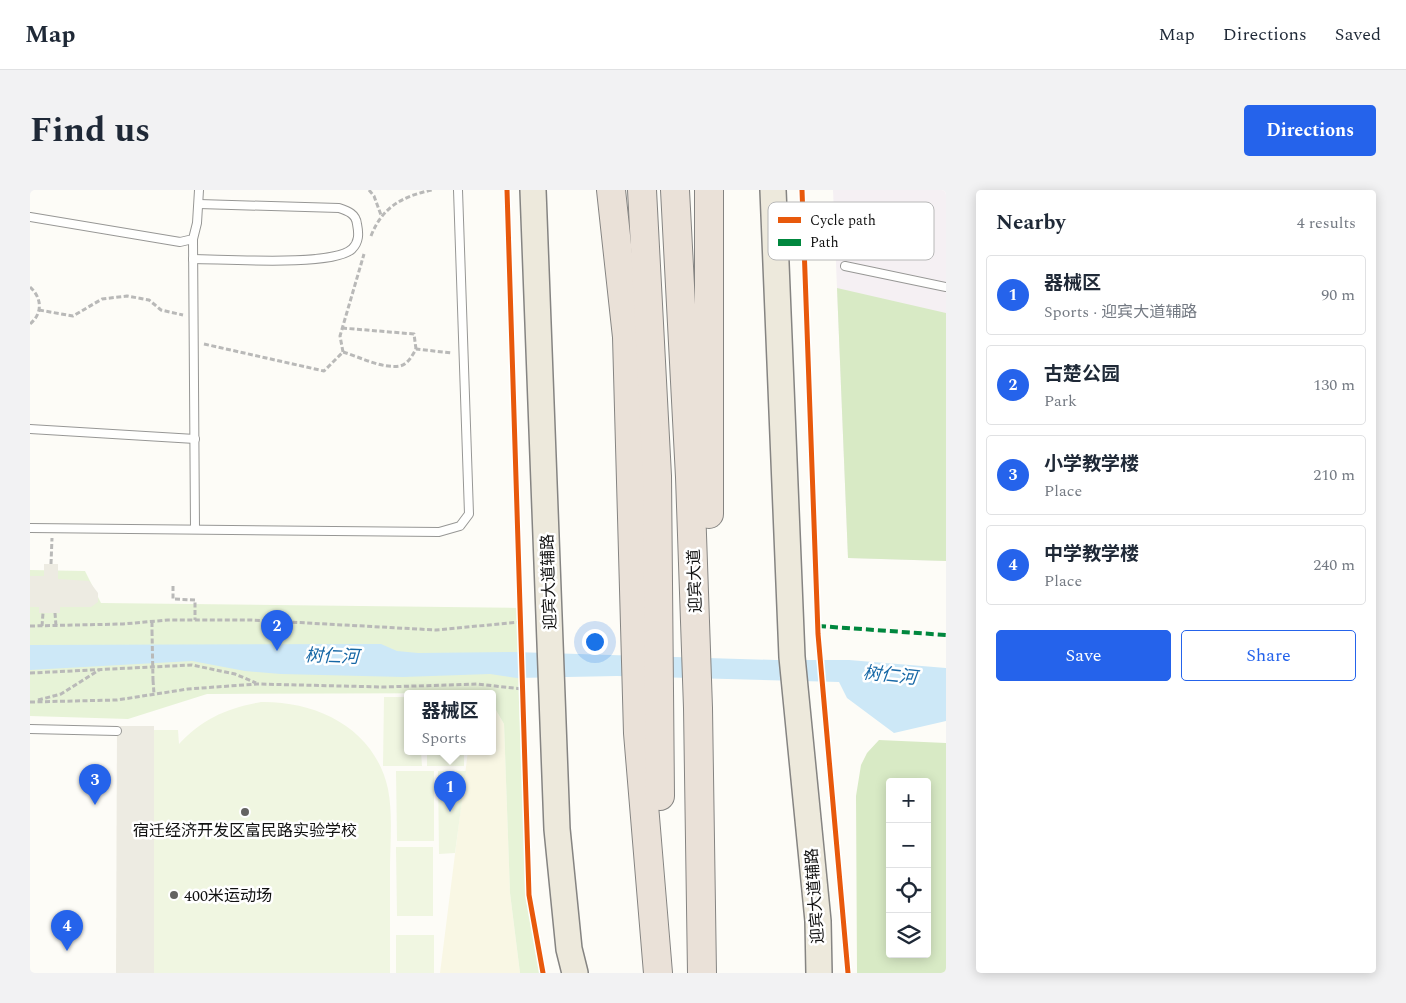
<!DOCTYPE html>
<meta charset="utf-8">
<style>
:root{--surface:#fff;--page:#f2f2f3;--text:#1f2937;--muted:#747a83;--line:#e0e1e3;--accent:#2563eb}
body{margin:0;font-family:Spectral,"Noto Sans SC",serif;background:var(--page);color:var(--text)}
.controls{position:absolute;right:15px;bottom:15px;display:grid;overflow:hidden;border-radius:5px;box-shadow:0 2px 12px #0003}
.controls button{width:45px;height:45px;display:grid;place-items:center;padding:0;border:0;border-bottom:1px solid var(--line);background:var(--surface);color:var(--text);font:25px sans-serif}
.you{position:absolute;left:564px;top:451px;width:18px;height:18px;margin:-12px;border:4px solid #fff;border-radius:50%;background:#1a73e8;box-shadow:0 0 0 8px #1a73e833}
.badge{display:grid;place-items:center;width:32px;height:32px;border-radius:50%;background:var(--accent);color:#fff;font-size:16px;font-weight:700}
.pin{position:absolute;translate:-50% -41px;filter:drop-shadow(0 1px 2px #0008)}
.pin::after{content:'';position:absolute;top:26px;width:18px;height:15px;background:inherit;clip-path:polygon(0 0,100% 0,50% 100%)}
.popup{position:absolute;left:374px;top:500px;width:92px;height:65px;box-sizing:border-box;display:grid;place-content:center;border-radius:5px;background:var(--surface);filter:drop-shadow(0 1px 4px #0005);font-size:16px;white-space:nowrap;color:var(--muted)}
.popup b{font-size:19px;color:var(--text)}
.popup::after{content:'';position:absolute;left:50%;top:100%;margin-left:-10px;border:10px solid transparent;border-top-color:var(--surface)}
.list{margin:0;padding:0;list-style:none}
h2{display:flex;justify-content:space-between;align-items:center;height:65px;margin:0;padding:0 20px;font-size:21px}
h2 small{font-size:16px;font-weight:400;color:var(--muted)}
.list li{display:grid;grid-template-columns:32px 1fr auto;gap:15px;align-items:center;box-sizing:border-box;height:80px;margin:0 10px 10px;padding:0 10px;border:1px solid var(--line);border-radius:5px}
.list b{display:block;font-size:19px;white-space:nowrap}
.list p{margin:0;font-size:16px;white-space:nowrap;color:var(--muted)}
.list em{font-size:16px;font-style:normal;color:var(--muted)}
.actions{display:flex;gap:10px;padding:15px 20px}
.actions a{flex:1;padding:11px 0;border:1px solid var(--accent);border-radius:5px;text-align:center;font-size:18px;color:var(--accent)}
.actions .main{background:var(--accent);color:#fff}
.icon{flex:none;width:28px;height:28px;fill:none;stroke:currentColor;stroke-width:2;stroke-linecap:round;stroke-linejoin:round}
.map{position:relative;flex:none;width:916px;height:783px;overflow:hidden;border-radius:5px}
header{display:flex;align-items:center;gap:30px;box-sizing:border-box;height:70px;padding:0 25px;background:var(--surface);border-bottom:1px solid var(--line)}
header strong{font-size:24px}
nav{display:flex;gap:28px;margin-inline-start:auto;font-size:18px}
.intro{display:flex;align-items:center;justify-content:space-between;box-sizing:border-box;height:120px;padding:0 30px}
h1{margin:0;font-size:35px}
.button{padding:12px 22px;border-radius:5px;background:var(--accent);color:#fff;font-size:18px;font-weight:700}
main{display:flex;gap:30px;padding:0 30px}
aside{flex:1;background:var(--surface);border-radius:5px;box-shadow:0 2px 12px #0003}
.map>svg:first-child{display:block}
.industrial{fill:#f5f0f3}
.farmland{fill:#f9f7e4}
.green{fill:#e7f3d7}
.forest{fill:#d8eac5;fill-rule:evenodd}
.pitch{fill:#f0f6e1}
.plaza{fill:#edebe2}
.water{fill:#cde8f7}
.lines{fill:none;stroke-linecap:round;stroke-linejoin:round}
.lane-casing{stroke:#979795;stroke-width:10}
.primary-casing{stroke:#858482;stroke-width:28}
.highway-casing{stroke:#858482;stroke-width:30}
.path{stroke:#b9b9b8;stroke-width:3;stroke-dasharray:5 2.5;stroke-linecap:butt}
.lane{stroke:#fffffe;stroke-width:8}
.primary{stroke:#ede9dc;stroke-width:25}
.highway{stroke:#eae1d8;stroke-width:28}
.path-bridge{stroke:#b9b9b8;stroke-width:3;stroke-dasharray:5 2.5;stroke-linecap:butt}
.quiet{stroke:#00873e;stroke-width:4;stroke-dasharray:8 4;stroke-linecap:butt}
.cycleway-casing{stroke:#fff;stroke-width:8}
.cycleway{stroke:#e8590c;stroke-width:5}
.poi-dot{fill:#646362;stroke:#fff;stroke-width:2}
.labels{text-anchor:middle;stroke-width:5;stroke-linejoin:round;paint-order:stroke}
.street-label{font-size:16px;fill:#111;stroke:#fff}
.poi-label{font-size:16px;fill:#111;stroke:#fff}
.water-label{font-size:18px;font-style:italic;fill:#1768a6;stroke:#fff}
.key{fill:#fff;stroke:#b8b8b8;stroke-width:1}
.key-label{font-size:14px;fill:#111}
</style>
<header>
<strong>Map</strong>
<nav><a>Map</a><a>Directions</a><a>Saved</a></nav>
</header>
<div class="intro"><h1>Find us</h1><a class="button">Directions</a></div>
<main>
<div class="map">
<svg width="916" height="783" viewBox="0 0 916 783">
<rect width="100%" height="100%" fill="#fdfcf7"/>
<polygon class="industrial" points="803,0 916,0 916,371 818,368"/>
<polygon class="farmland" points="463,515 474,534 480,703 490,783 410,783 438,561 462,561"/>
<polygon class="green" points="0,380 55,381 71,413 492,418 495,506 489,506 496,693 510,783 490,783 480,703 474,534 463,515 462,503 177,504 98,529 0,526"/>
<g class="forest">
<polygon points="807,98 916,123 916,371 818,368"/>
<path d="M 849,550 L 916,553 L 916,783 L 827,783 L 826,606 L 831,575 L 837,563 ZM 860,592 L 897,592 L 897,764 L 860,764 Z"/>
</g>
<g class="pitch">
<polygon points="354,507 377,507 378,561 391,561 392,576 353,576"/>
<path d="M 231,512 C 288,511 345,539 358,599 C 363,625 360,653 360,680 C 360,714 360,749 360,783 L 124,783 L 124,540 L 148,540 L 149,554 C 172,529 197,518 231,512 Z"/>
<rect x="397" y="561" width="37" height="15"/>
<polygon points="366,581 404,581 404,651 367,651"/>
<polygon points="408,581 436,581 425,663 409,664"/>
<polygon points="366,657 403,657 403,726 367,726"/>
<rect x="366" y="745" width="38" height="38"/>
</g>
<g class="plaza">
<polygon points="14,374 28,374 28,389 59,391 68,403 68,412 61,417 30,417 30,423 9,423 9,417 0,417 0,386 14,386"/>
<polygon points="87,536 124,536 124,783 86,783"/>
</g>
<polygon class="water" points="351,454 367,461 388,463 484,462 745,470 819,470 916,478 916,531 864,543 817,508 809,492 587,486 487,488 460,484 373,487 251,484 215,481 162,471 0,480 0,455"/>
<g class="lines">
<g class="lane-casing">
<g id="lane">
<polyline points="0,27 150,52 163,49 167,33 169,0"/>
<polyline points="163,49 165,339"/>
<path d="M 163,69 C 193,69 303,77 322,59 C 329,52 329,44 327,34 C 326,24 318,21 309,18 L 169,14"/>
<polyline points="815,76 916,97"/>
<polyline points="0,239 165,249"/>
<polyline points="0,338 409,342 430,336 439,324 428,0"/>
<polyline points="0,539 87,541"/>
</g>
</g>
<g class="primary-casing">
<g id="primary">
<polyline points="503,0 527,639 539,759 545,783"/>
<polyline points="743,0 762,467 788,731 789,783"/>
</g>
</g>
<g class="highway-casing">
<g id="highway">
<polyline points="581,0 597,147 608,543 628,783"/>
<polyline points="612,0 627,286 630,606"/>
<polyline points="645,0 660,287 668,518 672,783"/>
<polyline points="679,0 679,324"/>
</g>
</g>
<g class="path">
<polyline points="339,0 344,6 351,25"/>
<path d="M 341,46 C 352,17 373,6 402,0"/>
<path d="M 0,97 C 12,108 13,123 0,134"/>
<polyline points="9,120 43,126 72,109 97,106 119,110 131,120 153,125"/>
<polyline points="312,138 384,144 386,159"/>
<path d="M 174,154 L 294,181 L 313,162 C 330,167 352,179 370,176 C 378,174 382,166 386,159 L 422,163"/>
<polyline points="313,162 310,146 334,64"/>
<polyline points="21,374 22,348"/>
<polyline points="143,396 143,409 165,410 165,430"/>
<polyline points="25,423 26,436"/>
<polyline points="122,432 122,441"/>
<polyline points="0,436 93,434 138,430 222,430 406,440 490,432"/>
<polyline points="12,436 13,423"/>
<polyline points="0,483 162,475 205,484 226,493"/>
<polyline points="123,490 124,504"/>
<polyline points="8,510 31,504 69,480"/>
<polyline points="0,512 87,510 158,499 227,494 354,497 447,494 492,499"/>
</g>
<use href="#lane" class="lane"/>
<use href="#primary" class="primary"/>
<use href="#highway" class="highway"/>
<polyline class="path-bridge" points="122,441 123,490"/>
<polyline class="quiet" points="788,436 916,445"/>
<g class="cycleway-casing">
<g id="cycleway">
<polyline points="477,0 499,705 513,783"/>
<polyline points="772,0 788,444 818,783"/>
</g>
</g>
<use href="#cycleway" class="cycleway"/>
</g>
<g class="poi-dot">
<circle cx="215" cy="622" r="5"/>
<circle cx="144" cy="705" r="5"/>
</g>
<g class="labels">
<g class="street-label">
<text transform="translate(664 391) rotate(-92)" y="6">迎宾大道</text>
<text transform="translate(518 392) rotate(-92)" y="6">迎宾大道辅路</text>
<text transform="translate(784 706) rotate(-94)" y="6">迎宾大道辅路</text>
</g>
<g class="poi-label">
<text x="215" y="646">宿迁经济开发区富民路实验学校</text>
<text x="154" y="711" text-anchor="start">400米运动场</text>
</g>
<g class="water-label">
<text transform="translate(302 466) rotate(2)" y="6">树仁河</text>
<text transform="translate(860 485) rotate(6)" y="6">树仁河</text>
</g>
</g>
<rect x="738" y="12" width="166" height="58" rx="8" class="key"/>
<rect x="748" y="27" width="23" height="6" fill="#e8590c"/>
<rect x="748" y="49" width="23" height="7" fill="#00873e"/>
<g class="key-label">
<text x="780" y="35">Cycle path</text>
<text x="780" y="57">Path</text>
</g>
</svg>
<div class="controls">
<button>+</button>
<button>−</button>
<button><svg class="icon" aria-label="locate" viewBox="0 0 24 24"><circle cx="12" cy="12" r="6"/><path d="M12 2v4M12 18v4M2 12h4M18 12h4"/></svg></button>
<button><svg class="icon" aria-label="layers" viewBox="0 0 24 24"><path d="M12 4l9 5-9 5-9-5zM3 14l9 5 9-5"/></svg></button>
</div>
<div class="you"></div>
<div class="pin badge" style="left:420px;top:622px">1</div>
<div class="popup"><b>器械区</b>Sports</div>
<div class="pin badge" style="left:247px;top:461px">2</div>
<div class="pin badge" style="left:65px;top:615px">3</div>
<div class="pin badge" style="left:37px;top:761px">4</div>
</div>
<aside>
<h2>Nearby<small>4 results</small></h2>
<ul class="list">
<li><span class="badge">1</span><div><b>器械区</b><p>Sports · 迎宾大道辅路</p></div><em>90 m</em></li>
<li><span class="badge">2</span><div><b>古楚公园</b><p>Park</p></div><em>130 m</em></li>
<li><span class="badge">3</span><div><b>小学教学楼</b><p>Place</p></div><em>210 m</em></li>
<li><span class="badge">4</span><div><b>中学教学楼</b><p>Place</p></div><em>240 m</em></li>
</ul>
<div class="actions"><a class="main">Save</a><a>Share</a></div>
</aside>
</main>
